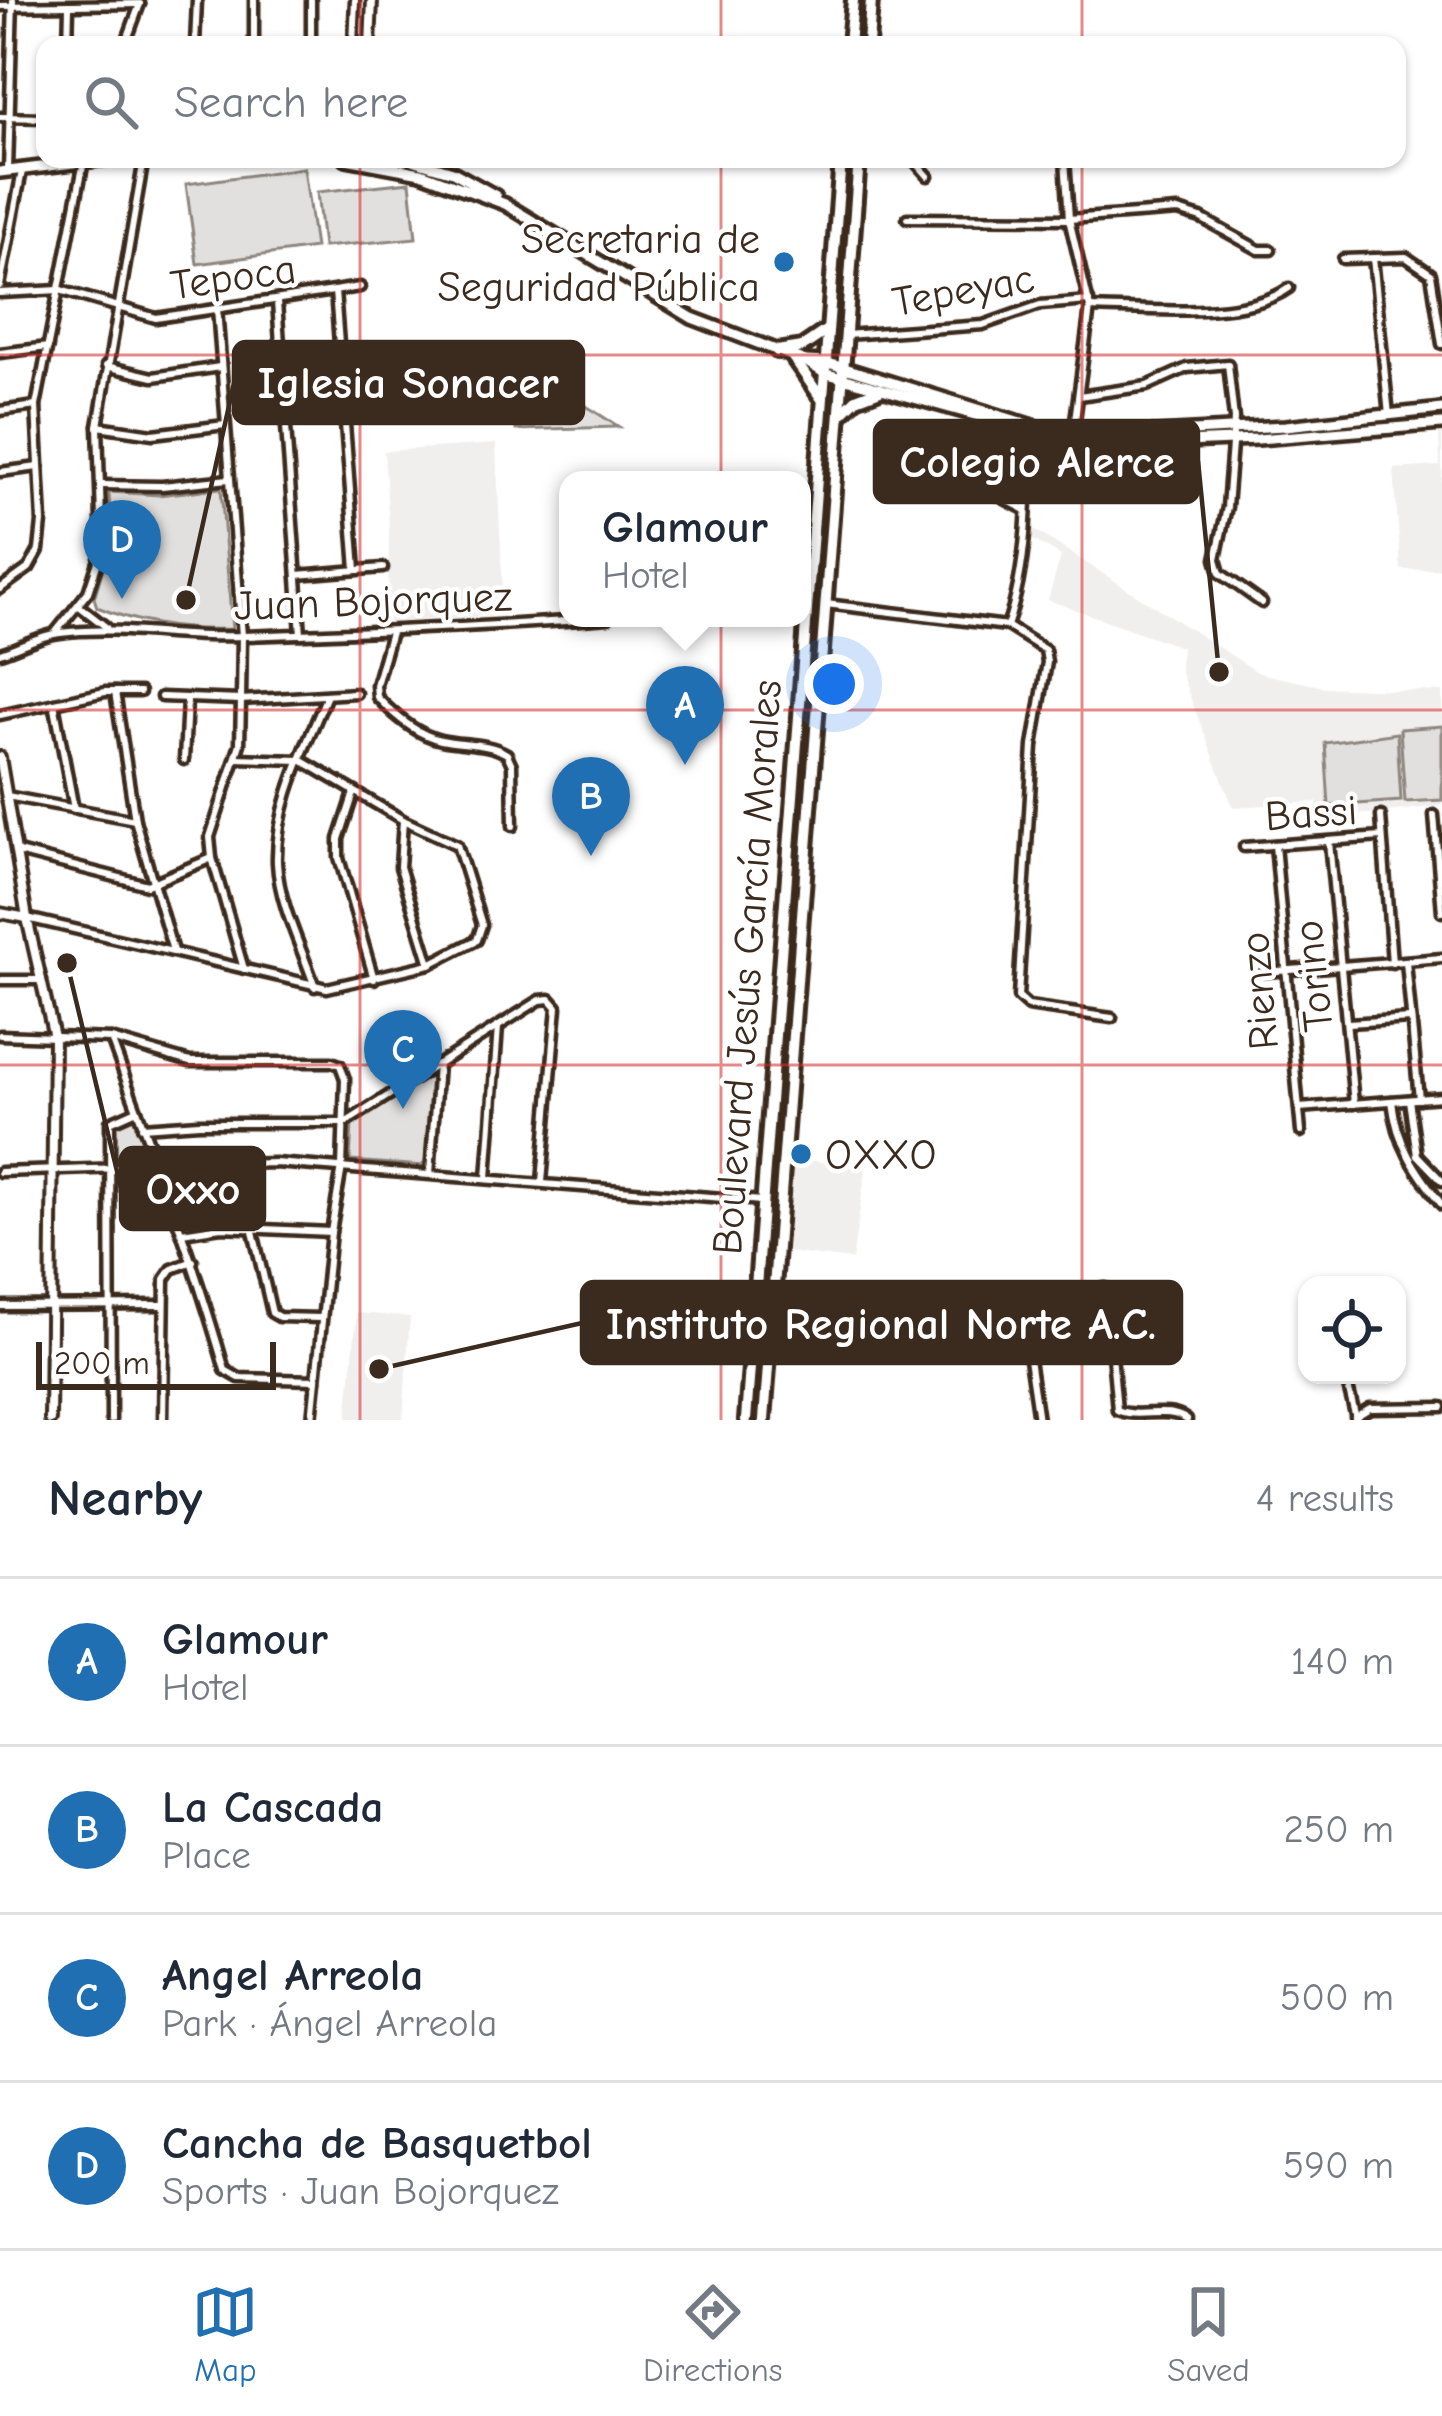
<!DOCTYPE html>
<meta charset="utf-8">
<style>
:root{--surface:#fff;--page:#f2f2f3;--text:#1f2937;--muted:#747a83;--line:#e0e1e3;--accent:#1f6fb2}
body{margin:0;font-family:"Comic Neue",sans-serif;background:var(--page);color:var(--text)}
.controls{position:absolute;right:36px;bottom:36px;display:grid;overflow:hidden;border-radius:24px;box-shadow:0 3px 9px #0004}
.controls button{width:108px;height:108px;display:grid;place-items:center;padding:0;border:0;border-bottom:3px solid var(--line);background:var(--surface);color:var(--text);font:60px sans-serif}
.scale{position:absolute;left:36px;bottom:30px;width:240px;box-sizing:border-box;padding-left:12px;border:6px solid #3b2a1e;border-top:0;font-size:33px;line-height:42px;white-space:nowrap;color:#3b2a1e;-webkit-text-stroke:9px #fff;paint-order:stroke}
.you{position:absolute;left:834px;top:684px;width:42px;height:42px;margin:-30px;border:9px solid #fff;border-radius:50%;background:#1a73e8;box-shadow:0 0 0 18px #1a73e833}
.badge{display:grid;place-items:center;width:78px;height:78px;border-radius:50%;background:var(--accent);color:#fff;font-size:39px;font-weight:700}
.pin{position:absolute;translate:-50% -99px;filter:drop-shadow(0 3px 6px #0008)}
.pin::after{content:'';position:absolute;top:63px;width:42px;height:36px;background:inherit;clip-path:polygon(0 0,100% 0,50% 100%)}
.popup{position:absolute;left:559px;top:471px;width:252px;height:156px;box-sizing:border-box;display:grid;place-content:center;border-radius:24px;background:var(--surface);filter:drop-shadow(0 3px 9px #0005);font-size:39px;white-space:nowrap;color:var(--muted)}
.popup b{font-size:45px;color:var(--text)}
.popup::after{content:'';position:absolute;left:50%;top:100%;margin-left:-24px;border:24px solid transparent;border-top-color:var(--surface)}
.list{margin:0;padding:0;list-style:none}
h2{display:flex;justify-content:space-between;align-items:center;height:156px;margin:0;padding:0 48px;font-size:51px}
h2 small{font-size:39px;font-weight:400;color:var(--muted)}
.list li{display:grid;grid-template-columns:78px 1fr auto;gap:36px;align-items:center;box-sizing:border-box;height:168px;padding:0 48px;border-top:3px solid var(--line)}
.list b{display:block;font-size:45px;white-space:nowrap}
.list p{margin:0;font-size:39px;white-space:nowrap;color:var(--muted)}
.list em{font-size:39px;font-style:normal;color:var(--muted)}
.icon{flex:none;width:66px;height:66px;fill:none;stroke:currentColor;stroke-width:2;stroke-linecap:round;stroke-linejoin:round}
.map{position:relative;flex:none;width:1442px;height:1420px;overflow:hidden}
.search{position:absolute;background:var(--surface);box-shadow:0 3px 9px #0004;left:36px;right:36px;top:36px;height:132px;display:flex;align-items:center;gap:30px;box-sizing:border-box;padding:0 42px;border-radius:24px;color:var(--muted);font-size:45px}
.sheet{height:828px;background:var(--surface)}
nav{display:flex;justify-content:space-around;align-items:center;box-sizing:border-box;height:168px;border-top:3px solid var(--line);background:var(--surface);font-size:33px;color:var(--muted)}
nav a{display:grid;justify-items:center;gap:6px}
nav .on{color:var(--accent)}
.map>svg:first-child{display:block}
.built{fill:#f1efee}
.green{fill:#e2e0de;stroke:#8e857e;stroke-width:3}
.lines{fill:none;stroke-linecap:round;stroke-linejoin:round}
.minor-casing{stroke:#3b2a1e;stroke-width:15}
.tertiary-casing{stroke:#3b2a1e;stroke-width:16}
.secondary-casing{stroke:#3b2a1e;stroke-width:18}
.primary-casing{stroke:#3b2a1e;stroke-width:20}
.minor{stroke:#fff;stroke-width:6}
.tertiary{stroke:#fff;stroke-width:8}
.secondary{stroke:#fff;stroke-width:9}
.primary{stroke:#fff;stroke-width:10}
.grid{fill:none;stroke:#d62828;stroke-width:3;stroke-opacity:0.55}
.poi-dot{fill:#1f6fb2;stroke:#fff;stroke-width:4.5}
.labels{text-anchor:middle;stroke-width:9;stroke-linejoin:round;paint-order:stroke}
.poi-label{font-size:42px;fill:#3b2a1e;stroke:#fff;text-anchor:end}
.street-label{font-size:42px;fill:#3b2a1e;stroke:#fff}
.leader{fill:none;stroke:#3b2a1e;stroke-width:4.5}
.callout-dot{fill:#3b2a1e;stroke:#fff;stroke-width:4.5}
.callout{fill:#3b2a1e;stroke:#3b2a1e;stroke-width:4.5}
.callout-label{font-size:45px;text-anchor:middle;font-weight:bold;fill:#fff}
</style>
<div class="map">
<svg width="1442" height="1420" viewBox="0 0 1442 1420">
<rect width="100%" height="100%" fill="#fff"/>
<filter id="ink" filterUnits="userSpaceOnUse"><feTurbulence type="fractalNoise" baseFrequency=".00833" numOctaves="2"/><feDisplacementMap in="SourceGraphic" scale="24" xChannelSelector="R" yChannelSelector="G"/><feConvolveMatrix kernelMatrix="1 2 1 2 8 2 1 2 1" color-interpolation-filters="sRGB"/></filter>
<g filter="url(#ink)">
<g class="built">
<polygon points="1439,432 1442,432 1442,569 1401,570 1394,469 1440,466"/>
<polygon points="496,444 504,616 388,622 389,527 384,451"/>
<polygon points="1030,527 1259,673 1324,687 1442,692 1442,806 1320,819 1317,802 1233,807 1180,671 1181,647 1048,600 1061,556 1030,538"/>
<polygon points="792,1157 866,1170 852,1260 787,1252"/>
<polygon points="357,1313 410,1317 403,1420 347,1420"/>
</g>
<g class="green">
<polygon points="304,168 315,248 197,264 186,184"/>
<polygon points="410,182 416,238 323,247 317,192"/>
<polygon points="511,358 619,427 516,430"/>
<path d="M 221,488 L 232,629 C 185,631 141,625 97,607 L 94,598 L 111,542 L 109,492 L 159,495 Z"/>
<polygon points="1442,726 1442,800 1405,802 1400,729"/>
<polygon points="1397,733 1401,801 1329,806 1325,743"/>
<polygon points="431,1075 425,1166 350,1161 352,1124"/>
<polygon points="134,1117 150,1163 113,1166 112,1122"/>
</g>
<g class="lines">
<g class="minor-casing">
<g id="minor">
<polyline points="0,6 140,4"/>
<polyline points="68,45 69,7"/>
<polyline points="125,45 140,4"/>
<polyline points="195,45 197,0"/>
<polyline points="254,45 254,0"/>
<polyline points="311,45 311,0"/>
<polyline points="353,45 355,0"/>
<polyline points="0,117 45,118"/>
<polyline points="913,159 928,176"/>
<polyline points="1065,159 1069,219 1090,308 1073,435"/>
<polyline points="8,170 13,0"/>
<polyline points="907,218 1069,219 1178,211 1201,218 1259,250 1271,250"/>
<polyline points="1373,258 1389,415"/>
<polyline points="1343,259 1406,257 1431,274 1442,344"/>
<polyline points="0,286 22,171"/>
<polyline points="335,291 356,570"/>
<polyline points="0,293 60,290 156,318 360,287"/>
<polyline points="277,302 301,634"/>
<polyline points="217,308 242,636 241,700 240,744 210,837 212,858 244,969"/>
<path d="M 1090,308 C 1145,309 1245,320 1289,288"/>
<polyline points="846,335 983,325 1040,305 1089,301"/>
<polyline points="0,353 48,347"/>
<polyline points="106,366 153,377 220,367"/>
<polyline points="1079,396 1147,386 1187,368 1228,364 1234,419 1227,507 1216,559 1220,573 1262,603"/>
<polyline points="0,411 36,406"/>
<polyline points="98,426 153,434 225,425"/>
<polyline points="951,471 1026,510"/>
<polyline points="0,472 38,467"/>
<polyline points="101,485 162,486 229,479"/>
<polyline points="297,575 383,568"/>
<polyline points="0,589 29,568 39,550 42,522 36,406 84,161"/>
<polyline points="826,604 1007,626 1045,650 1047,662 1033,746 1018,997 1028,1006 1112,1018"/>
<polyline points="79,606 106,627"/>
<path d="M 1007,626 C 1028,566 1028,496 1028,433"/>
<path d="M 391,632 L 376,685 L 377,697 C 393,714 417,735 441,740 C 463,745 487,742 507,754 L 512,765 L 513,826"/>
<polyline points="55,633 88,592 102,550 98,426 144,159"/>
<path d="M 0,653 C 20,647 40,635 60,633 C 121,625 181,639 243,636 C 365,632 486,627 608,618"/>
<polyline points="115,692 135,820 173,951"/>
<polyline points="161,697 241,700 356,693"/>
<polyline points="54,703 74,809"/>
<polyline points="0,715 105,692 140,692"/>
<polyline points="184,760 187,700"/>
<polyline points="354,793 339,839 339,858 374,979"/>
<polyline points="7,796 135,820"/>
<polyline points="1434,815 1442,912"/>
<polyline points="1381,816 1392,963"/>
<polyline points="403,820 400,867 430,964"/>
<polyline points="1329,842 1354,1104"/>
<polyline points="1275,845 1301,1132"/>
<polyline points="1244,847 1382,837"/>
<polyline points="18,852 147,885 212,858"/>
<polyline points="27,918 327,988 430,964 477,940 482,925 457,845 403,820 301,760 236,758"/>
<polyline points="1406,962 1419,1099"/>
<polyline points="1265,972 1442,958"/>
<polyline points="0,980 42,980"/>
<path d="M 315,987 C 302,948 279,904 277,863 C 275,805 306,747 327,695"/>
<polyline points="1348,1023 1410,1019"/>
<polyline points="0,1035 111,1039 190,1062 332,1062 340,1065 345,1079 342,1167 331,1232 312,1420"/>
<path d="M 111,1039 C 151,1149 193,1257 225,1370 L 239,1378 L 316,1380"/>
<polyline points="1409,1100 1417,1155 1442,1181"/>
<path d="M 1392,1101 C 1397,1145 1416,1171 1442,1205"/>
<polyline points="1299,1108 1442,1097"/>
<polyline points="142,1127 199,1123 345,1123 540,1000 550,999 557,1007 542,1182"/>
<polyline points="0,1172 275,1163 762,1201"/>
<polyline points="430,1174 438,1064"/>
<polyline points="487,1178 498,1027"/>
<polyline points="252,1227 272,1313 279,1317 321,1318"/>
<polyline points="182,1233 221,1227 331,1232"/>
<polyline points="0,1306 162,1305"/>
<polyline points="1345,1375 1356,1418"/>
<polyline points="1355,1417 1370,1408 1442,1407"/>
<polyline points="111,1420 110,1122 137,1110"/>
<polyline points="163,1420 165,1279 172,1269 193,1261"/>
<path d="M 1038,1420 L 1020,1298 L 1106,1288 L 1117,1410 C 1139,1420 1166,1405 1187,1420"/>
</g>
</g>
<g class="tertiary-casing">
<g id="tertiary">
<polyline points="370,45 372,0"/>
<polyline points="0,757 27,918 54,1037 50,1420"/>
<polyline points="0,913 27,918"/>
</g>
</g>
<g class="secondary-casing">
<g id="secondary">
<polyline points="346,159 421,173 505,204 692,318 805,361 824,373 1086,446 1258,439 1442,424"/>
<polyline points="409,159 453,172 496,196"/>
<polyline points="0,172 106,159"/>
<polyline points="805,361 825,362 1056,433 1083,437 1286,426 1442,409"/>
</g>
</g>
<g class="primary-casing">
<g id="primary">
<polyline points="849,45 853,0"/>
<polyline points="868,45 871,0"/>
<polyline points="777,351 802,347 827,330"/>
<polyline points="792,356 821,398"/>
<polyline points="841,414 856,399 880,390"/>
<polyline points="746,1420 841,159"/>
<polyline points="764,1420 859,159"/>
</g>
</g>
<use href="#minor" class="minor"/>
<use href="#tertiary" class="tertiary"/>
<use href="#secondary" class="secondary"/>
<use href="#primary" class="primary"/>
</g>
</g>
<path class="grid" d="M 360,0 L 360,45M 721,0 L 721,45M 1082,0 L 1082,45M 360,159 L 360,1420M 721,159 L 721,1420M 1082,159 L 1082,1420M 0,355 L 1442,355M 0,710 L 1442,710M 0,1065 L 1442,1065"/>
<g class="poi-dot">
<circle cx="784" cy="262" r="12"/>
<circle cx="801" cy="1154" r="12"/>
</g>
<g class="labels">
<g class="poi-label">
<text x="760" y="253">Secretaria de<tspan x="760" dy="48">Seguridad Pública</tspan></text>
<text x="825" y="1169" text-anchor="start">OXXO</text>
</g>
<g class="street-label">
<text transform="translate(233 276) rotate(-8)" y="15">Tepoca</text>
<text transform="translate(963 289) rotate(-10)" y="15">Tepeyac</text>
<text transform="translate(373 600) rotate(-2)" y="15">Juan Bojorquez</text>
<text transform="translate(1311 812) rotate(-4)" y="15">Bassi</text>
<text transform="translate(746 967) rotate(-86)" y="15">Boulevard Jesús García Morales</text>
<text transform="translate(1312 976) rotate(-96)" y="15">Torino</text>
<text transform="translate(1258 991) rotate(-95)" y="15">Rienzo</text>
</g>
</g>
<path class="leader" d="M186 600L234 383M1219 672L1198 461M67 963L121 1188M379 1369L582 1323"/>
<g class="callout-dot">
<circle cx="186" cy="600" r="12"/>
<circle cx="1219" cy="672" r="12"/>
<circle cx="67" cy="963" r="12"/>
<circle cx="379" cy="1369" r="12"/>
</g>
<g class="callout">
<rect x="234" y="342" width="349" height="81" rx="12"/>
<rect x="875" y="421" width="323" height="81" rx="12"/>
<rect x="121" y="1148" width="143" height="81" rx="12"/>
<rect x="582" y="1282" width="599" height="81" rx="12"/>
</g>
<g class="callout-label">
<text x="408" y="398">Iglesia Sonacer</text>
<text x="1037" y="477">Colegio Alerce</text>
<text x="193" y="1204">Oxxo</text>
<text x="881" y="1339">Instituto Regional Norte A.C.</text>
</g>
</svg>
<div class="controls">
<button><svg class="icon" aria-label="locate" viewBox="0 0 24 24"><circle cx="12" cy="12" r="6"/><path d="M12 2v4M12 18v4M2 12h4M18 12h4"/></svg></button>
</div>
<div class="scale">200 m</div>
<div class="you"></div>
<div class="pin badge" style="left:685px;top:765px">A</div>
<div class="popup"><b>Glamour</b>Hotel</div>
<div class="pin badge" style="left:591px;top:856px">B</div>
<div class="pin badge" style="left:403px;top:1109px">C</div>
<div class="pin badge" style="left:122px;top:599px">D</div>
<div class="search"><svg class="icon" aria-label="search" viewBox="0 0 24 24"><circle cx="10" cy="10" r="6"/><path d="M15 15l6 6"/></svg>Search here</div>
</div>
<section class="sheet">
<h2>Nearby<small>4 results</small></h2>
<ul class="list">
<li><span class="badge">A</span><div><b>Glamour</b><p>Hotel</p></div><em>140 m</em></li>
<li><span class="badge">B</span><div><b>La Cascada</b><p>Place</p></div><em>250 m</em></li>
<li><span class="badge">C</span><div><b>Angel Arreola</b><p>Park · Ángel Arreola</p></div><em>500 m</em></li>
<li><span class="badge">D</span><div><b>Cancha de Basquetbol</b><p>Sports · Juan Bojorquez</p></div><em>590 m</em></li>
</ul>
</section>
<nav>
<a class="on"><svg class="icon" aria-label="map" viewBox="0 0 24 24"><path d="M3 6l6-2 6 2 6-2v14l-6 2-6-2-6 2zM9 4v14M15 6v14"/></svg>Map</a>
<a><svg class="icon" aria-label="directions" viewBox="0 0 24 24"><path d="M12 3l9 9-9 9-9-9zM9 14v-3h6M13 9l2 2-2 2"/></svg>Directions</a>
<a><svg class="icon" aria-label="saved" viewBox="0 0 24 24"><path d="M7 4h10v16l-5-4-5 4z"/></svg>Saved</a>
</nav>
